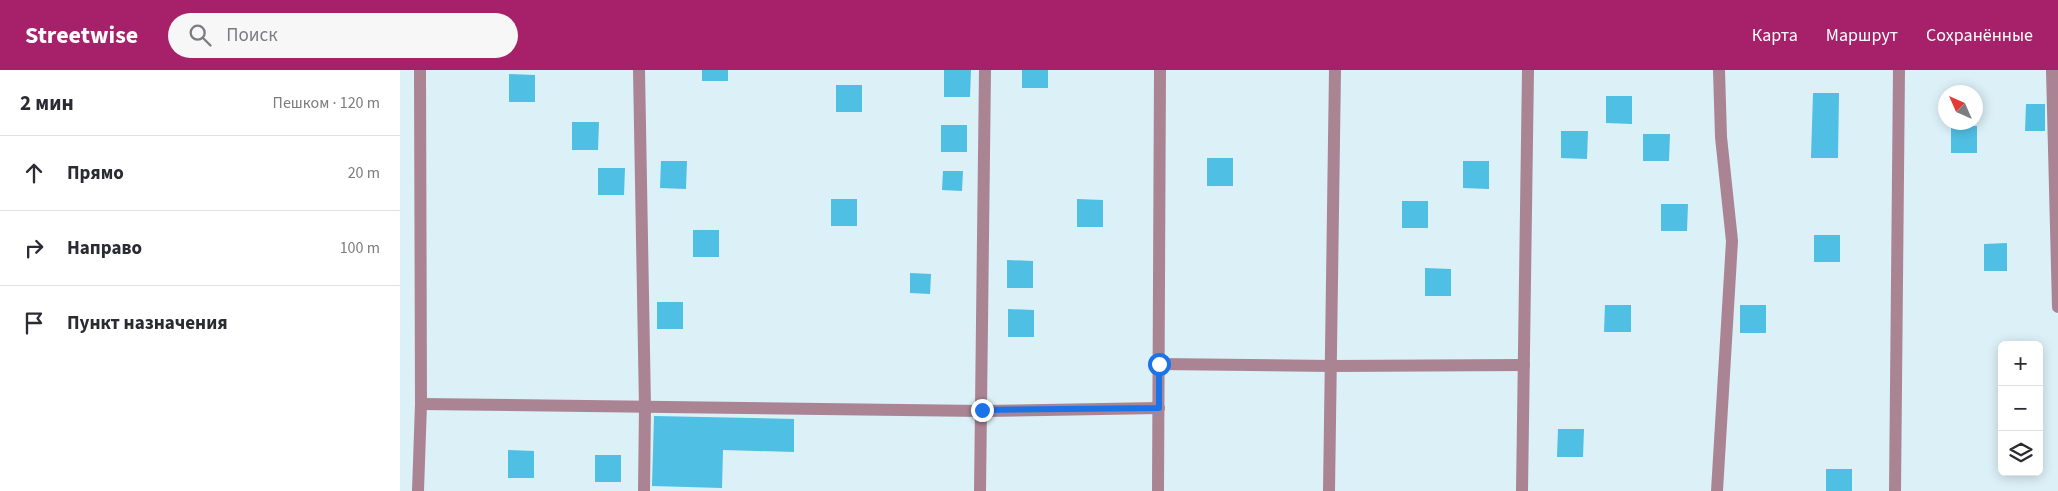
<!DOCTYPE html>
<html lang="ru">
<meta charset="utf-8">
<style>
:root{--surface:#fff;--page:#f7f7f7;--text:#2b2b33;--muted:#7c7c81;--line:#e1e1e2;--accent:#a6206a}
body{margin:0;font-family:"Source Sans 3",sans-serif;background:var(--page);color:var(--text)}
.controls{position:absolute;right:15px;bottom:15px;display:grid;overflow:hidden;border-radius:8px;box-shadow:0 2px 12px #0003}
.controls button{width:45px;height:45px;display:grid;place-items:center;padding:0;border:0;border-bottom:1px solid var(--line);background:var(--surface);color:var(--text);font:25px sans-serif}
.compass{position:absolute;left:1538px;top:15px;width:45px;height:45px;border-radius:50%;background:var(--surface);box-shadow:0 2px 12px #0003;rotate:315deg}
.stop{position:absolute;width:15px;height:15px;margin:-11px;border:4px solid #1a73e8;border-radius:50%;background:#fff}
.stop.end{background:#1a73e8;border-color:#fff;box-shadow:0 1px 5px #0008}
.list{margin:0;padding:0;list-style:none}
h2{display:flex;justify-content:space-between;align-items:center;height:65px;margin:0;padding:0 20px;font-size:21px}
h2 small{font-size:16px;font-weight:400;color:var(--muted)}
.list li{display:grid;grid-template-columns:32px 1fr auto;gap:15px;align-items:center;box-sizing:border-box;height:75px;padding:0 20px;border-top:1px solid var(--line)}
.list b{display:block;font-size:19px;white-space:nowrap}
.list em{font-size:16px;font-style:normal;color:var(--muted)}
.icon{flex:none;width:28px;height:28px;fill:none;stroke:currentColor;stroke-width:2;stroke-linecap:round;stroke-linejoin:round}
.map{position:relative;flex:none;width:1658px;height:421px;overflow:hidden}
header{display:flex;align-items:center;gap:30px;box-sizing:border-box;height:70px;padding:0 25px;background:var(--accent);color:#fff}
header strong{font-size:24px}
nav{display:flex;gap:28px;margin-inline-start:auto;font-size:18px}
.search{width:350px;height:45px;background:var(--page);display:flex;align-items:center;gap:12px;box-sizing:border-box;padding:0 18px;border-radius:28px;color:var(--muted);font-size:19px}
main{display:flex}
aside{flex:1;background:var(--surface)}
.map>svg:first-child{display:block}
.building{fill:#4fbfe3}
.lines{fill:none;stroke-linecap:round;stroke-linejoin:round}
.minor{stroke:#aa8493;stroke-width:12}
.route{stroke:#1a73e8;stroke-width:6}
</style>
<header>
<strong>Streetwise</strong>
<div class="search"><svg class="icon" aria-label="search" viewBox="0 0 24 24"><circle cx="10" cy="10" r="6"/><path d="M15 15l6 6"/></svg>Поиск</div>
<nav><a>Карта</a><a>Маршрут</a><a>Сохранённые</a></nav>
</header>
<main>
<aside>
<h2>2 мин<small>Пешком · 120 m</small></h2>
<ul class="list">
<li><svg class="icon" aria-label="ahead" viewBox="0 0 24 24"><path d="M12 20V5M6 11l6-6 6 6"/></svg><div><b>Прямо</b></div><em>20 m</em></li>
<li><svg class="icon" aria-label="right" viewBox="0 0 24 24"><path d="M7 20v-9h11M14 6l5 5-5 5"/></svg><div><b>Направо</b></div><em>100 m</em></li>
<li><svg class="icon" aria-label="arrive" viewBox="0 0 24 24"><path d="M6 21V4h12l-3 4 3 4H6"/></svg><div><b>Пункт назначения</b></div></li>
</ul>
</aside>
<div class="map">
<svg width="1658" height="421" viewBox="0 0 1658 421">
<rect width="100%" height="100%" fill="#dcf0f7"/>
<g class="building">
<rect x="302" y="0" width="26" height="11"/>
<polygon points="544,0 571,0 570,27 544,27"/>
<rect x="622" y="0" width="26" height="18"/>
<polygon points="109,4 135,5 135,32 109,32"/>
<rect x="436" y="15" width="26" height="27"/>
<polygon points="1413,23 1439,23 1438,88 1411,88"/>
<polygon points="1206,26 1232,26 1232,54 1206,53"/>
<polygon points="1626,34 1645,34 1645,61 1625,61"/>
<polygon points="172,52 199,52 198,80 172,80"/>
<rect x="541" y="55" width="26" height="27"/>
<rect x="1551" y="56" width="26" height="27"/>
<polygon points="1161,61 1188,61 1187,89 1161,88"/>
<polygon points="1243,64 1270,64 1269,91 1243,91"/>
<rect x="807" y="88" width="26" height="28"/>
<polygon points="261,91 287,91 286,119 260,118"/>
<polygon points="1063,91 1089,91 1089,119 1063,118"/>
<polygon points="198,98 225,98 224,125 198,125"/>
<polygon points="543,101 563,101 562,121 542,120"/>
<rect x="431" y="129" width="26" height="27"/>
<polygon points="677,129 703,130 703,157 677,157"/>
<rect x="1002" y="131" width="26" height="27"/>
<polygon points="1261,134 1288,134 1287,161 1261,161"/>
<rect x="293" y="160" width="26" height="27"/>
<rect x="1414" y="165" width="26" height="27"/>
<polygon points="1607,173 1607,201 1584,201 1584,174"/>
<polygon points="607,190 633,191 633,218 607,218"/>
<polygon points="1025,198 1051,199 1051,226 1025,226"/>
<polygon points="510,203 531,204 530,224 510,223"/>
<rect x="257" y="232" width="26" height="27"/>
<polygon points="1205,235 1231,235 1231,262 1204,262"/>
<rect x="1340" y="235" width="26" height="28"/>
<polygon points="608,239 634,240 634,267 608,267"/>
<polygon points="254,346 394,349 394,382 323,380 322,418 252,416"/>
<polygon points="1158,359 1184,359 1183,387 1157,387"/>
<polygon points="108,380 134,381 134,408 108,408"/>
<rect x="195" y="385" width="26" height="27"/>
<rect x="1426" y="399" width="26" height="22"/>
</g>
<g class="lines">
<g class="minor">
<polyline points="239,0 245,337 244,421"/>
<polyline points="1652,0 1658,237"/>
<polyline points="759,294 931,296 1124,295"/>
<polyline points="21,334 582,341 759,338"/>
<polyline points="18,421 21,334 20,0"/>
<polyline points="580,421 585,0"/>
<polyline points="758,421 760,0"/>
<polyline points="929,421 935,0"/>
<polyline points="1122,421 1128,0"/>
<polyline points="1317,421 1332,171 1321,67 1319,0"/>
<polyline points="1495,421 1499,0"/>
</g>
</g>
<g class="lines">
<polyline class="route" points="582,340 759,338 759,294"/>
</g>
</svg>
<div class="controls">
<button>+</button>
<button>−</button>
<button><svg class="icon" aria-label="layers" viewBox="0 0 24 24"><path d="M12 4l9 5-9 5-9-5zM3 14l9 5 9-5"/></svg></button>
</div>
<svg class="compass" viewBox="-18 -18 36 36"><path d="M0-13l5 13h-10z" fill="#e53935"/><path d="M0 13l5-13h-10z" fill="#7c7c81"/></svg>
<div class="stop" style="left:759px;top:294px"></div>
<div class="stop end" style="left:582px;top:340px"></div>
</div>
</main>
